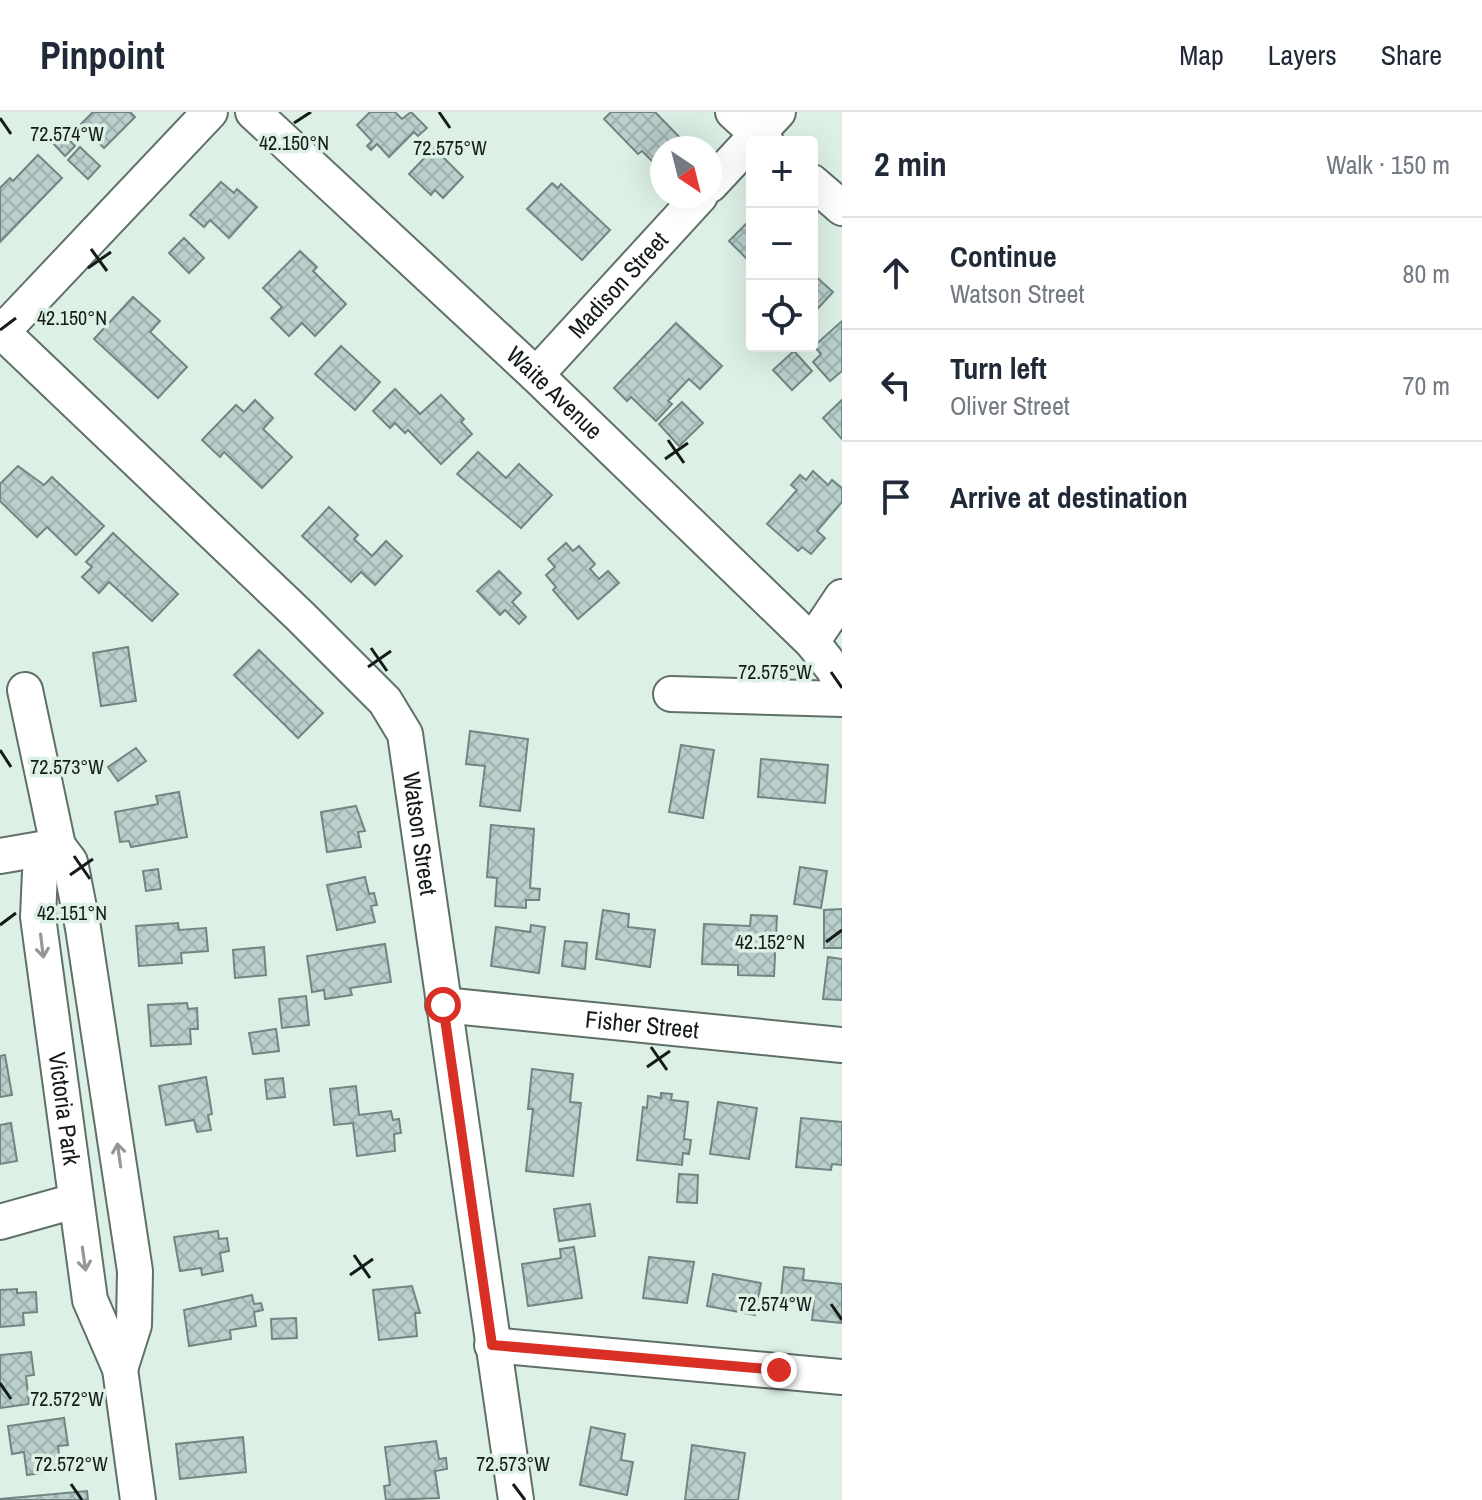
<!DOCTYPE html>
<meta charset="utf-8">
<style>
:root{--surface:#fff;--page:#f6f6f7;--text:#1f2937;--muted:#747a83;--line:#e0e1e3}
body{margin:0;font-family:"Archivo Narrow",sans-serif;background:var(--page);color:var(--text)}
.controls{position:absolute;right:24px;top:24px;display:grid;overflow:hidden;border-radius:8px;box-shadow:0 8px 32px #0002}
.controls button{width:72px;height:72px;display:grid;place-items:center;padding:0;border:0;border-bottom:2px solid var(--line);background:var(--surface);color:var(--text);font:40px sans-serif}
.compass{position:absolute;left:650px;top:24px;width:72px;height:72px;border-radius:50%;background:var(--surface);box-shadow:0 8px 32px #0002;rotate:145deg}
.stop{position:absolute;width:24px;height:24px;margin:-18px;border:6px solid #d93025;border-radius:50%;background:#fff}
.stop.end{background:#d93025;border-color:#fff;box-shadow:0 2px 8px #0008}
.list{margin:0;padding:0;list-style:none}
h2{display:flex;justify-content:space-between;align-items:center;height:104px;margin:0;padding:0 32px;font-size:34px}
h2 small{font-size:26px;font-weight:400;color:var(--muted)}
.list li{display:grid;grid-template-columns:52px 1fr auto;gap:24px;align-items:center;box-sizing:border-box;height:112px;padding:0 32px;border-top:2px solid var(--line)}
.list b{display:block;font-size:30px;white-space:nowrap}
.list p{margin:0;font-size:26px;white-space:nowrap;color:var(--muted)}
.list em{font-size:26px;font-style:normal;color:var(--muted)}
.icon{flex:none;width:44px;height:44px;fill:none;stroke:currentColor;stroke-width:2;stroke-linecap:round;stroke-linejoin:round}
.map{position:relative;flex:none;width:842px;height:1388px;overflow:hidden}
header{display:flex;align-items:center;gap:48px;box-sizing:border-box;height:112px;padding:0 40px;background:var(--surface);border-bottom:2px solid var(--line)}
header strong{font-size:38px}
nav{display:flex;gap:44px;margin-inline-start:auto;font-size:28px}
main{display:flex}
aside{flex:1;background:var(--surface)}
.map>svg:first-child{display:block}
.building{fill:url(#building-cross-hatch);stroke:#718682;stroke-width:2}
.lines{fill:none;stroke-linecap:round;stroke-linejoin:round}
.minor-casing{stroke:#5f7067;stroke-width:38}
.minor{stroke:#fff;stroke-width:34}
.oneway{stroke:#959897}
.route{stroke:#d93025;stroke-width:10}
.ticks{fill:none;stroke:#141b18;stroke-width:3}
.labels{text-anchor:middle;stroke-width:7;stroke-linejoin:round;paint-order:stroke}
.street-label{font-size:24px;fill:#141b18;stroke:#dcf0e5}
.ticks-label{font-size:20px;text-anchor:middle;fill:#141b18;stroke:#dcf0e5;stroke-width:7;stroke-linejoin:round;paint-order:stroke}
</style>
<header>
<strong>Pinpoint</strong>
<nav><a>Map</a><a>Layers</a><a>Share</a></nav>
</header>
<main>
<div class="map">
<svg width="842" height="1388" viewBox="0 0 842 1388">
<defs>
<pattern id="building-cross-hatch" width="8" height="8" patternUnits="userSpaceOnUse" patternTransform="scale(2)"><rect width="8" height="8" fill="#b9cfcb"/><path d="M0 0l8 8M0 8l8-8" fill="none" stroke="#9eb1ae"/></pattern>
</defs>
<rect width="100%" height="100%" fill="#dcf0e5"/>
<g class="building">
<polygon points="93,0 130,0 135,5 104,36 81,12"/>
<polygon points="370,0 395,0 402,7 411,0 427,16 418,24 414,20 389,45 377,32 371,38 367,34 372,29 357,13"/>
<polygon points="611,0 655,0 688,34 662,36 662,54 658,49 655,52 642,39 638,42 604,7"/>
<polygon points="58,17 75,34 65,44 49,27"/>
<polygon points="80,35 100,54 88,67 68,48"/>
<polygon points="434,36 463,65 443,86 435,78 431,83 409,62"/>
<polygon points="38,43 62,66 0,130 0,76 10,66 13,69"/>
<polygon points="221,70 234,81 237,77 257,95 229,126 210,108 204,115 190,103"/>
<polygon points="552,71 558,76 561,72 610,118 582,148 527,97"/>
<polygon points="750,108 752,110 752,152 729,129"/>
<polygon points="184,126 204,146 189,161 169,141"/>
<polygon points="300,139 317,155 313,159 346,192 315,224 302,211 289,224 271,206 282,195 263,176"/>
<polygon points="812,161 833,180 812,203"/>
<polygon points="133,185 160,209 150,220 187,255 158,286 94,227"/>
<polygon points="842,209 842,259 830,269 813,250 821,242 814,234"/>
<polygon points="676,211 722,254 700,277 689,267 668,289 672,292 656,309 631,285 627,289 614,276"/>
<polygon points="341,234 380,270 355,298 315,262"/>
<polygon points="794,239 812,259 792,278 773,258"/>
<polygon points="395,277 420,302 441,283 464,307 461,310 472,322 441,352 408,318 405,321 395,311 390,316 373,299"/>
<polygon points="255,288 273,306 263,317 292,345 262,376 224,340 220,345 202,328 236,293 244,300"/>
<polygon points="842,288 842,327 823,306"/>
<polygon points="682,290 703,311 679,334 659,312"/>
<polygon points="478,340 506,366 519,352 552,383 521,416 457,362"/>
<polygon points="18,354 44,373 52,365 104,414 76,443 47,415 37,425 0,389 0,372"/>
<polygon points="813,359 828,373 832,368 842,376 842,390 817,419 825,426 811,442 802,435 798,439 767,412 797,378 791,373 800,363 806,368"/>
<polygon points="329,395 358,423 354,427 372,444 386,429 402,444 375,473 361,460 351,470 302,424"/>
<polygon points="113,421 178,482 152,509 109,470 99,481 82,465 92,455 86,450"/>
<polygon points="566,431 573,439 579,434 595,452 590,457 599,467 608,459 619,471 578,507 553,478 556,475 546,463 555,455 548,447"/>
<polygon points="499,459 521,481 512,490 526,505 519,512 505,498 500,503 477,479"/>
<polygon points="128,535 136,589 101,594 93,541"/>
<polygon points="259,538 323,601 298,626 234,563"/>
<polygon points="470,619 528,627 520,699 480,694 485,654 466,652"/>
<polygon points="681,633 714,638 703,706 669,700"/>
<polygon points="136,636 146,649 118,669 108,655"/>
<polygon points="761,647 828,653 825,691 758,685"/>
<polygon points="179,680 187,725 131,735 129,729 120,730 115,700 158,692 156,684"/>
<polygon points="356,694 365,719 358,720 361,735 327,740 321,700"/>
<polygon points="491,713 534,717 530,776 540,777 539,788 526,788 526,796 495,794 497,766 487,765"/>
<polygon points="800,755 827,759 821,796 794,792"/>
<polygon points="158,757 161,777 146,779 143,759"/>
<polygon points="365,765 369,782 374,781 377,793 371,794 375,810 337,818 327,773"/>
<polygon points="842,797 842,836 824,836 824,798"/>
<polygon points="603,798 629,802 628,815 655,818 650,855 596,847"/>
<polygon points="751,803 777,804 774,864 738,863 738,853 702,852 704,812 750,814"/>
<polygon points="178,811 179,818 206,816 208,839 181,841 182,851 139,854 136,814"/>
<polygon points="531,813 545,815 539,861 491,854 496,815 530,820"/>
<polygon points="565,829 587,831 585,857 562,854"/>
<polygon points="385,832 391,870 350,876 352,883 325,887 324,878 312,880 307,844"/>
<polygon points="264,835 266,863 235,866 233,838"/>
<polygon points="828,845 842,847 842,888 823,887"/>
<polygon points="306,884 309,913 282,916 279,887"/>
<polygon points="187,891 188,897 197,896 198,917 190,917 191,932 151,934 148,893"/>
<polygon points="276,917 279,939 253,942 249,921"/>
<polygon points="5,943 12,983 0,985 0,944"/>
<polygon points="532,957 573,962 570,990 581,991 573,1064 526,1059 533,997 528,997"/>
<polygon points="206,965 212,1002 208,1003 211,1018 197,1020 194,1008 166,1013 159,974"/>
<polygon points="283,966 285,985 267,987 265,968"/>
<polygon points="356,974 359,1003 391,999 393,1008 399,1007 401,1021 394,1022 395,1039 357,1044 353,1011 334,1013 330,977"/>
<polygon points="661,981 672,982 671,988 688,990 684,1027 691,1028 689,1042 683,1041 682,1053 637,1048 643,995 647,996 648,984 661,986"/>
<polygon points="718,990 757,996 749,1047 710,1042"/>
<polygon points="801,1006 842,1010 842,1053 832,1052 831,1058 796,1055"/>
<polygon points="11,1011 17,1049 0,1052 0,1013"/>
<polygon points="679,1062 698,1063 697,1091 677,1090"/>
<polygon points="590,1092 595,1124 559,1129 554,1097"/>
<polygon points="218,1119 219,1127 227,1126 229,1139 220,1141 223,1159 202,1163 201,1156 180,1159 174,1125"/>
<polygon points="574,1135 582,1186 528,1194 522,1152 561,1146 560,1137"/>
<polygon points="649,1145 694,1150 687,1191 643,1186"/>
<polygon points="784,1155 804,1157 803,1168 842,1172 842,1211 812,1208 814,1189 781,1185"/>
<polygon points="713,1162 761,1171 755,1203 707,1194"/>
<polygon points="412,1174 420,1201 415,1201 417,1224 379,1228 373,1178"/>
<polygon points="17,1177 17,1181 36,1180 37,1200 23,1201 24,1213 0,1215 0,1178"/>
<polygon points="252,1183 254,1192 261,1191 263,1198 254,1200 256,1214 230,1218 231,1227 189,1234 184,1198"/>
<polygon points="296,1206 297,1226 272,1227 271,1207"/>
<polygon points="31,1240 34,1263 26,1264 29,1292 0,1296 0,1243"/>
<polygon points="64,1306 68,1333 58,1334 61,1358 27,1363 24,1340 12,1342 8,1314"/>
<polygon points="591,1315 625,1322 621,1348 633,1350 627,1383 580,1373"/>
<polygon points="243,1325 246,1360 180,1367 176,1332"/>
<polygon points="436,1329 439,1347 446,1346 447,1357 435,1359 439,1386 386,1388 384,1374 390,1373 385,1335"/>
<polygon points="692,1333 745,1341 738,1388 685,1388"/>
<polygon points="87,1379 88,1388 0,1388 0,1387"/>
</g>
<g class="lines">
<g class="minor-casing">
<g id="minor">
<path id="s1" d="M 253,0 L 536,263 L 812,530 L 834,558 L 842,576"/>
<polyline points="733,0 766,30"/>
<polyline points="812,70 842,96"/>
<polyline points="710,73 778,0"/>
<path id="s2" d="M 0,218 L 300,504 L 385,589 L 405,622 L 516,1388"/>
<polyline points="2,220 210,0"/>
<path id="s3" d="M 536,263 L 700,84"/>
<polyline points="812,530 842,485"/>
<polyline points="25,578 58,734 70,750 83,816 135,1159 134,1213 120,1257"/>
<polyline points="671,582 842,587"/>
<path id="s4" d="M 58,734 L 40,760 L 38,805 L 90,1188 L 120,1257 L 138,1388"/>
<polyline points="0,744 58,734"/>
<path id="s5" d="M 443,893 L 842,933"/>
<polyline points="0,1110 75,1089"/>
<polyline points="492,1233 842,1265"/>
</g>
</g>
<use href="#minor" class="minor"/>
</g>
<defs><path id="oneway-shaft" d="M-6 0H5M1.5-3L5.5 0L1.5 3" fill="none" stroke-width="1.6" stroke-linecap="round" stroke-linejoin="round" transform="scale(2)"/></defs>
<g class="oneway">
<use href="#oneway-shaft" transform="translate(42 834) rotate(83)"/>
<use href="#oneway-shaft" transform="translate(119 1043) rotate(-98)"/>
<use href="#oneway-shaft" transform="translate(84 1147) rotate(82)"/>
</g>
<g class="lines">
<polyline class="route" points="443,893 492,1233 779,1258"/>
</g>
<path class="ticks" d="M 439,0 L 450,16M 0,6 L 11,22M 294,11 L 311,0M 91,137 L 107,159M 88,156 L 111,140M 0,218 L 16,206M 668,328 L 684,351M 665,347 L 688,331M 371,536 L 387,559M 368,555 L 391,539M 831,560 L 842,576M 0,638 L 11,655M 74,744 L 90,767M 70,763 L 93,747M 0,813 L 16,801M 826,830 L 842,818M 651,935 L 667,958M 647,955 L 670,939M 354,1143 L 370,1166M 350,1163 L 373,1147M 831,1192 L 842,1208M 0,1271 L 11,1287M 71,1372 L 82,1388M 513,1372 L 525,1388"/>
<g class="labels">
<g class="street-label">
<text dy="8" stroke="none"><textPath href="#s3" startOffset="122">Madison Street</textPath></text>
<text dy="8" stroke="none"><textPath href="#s1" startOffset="412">Waite Avenue</textPath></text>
<text dy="8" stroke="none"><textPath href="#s2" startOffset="674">Watson Street</textPath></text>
<text dy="8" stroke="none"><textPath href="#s5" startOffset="200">Fisher Street</textPath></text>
<text dy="8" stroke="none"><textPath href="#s4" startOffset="270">Victoria Park</textPath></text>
</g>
</g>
<g class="ticks-label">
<text x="67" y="29">72.574°W</text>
<text x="294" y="38">42.150°N</text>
<text x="450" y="43">72.575°W</text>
<text x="72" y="213">42.150°N</text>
<text x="775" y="567">72.575°W</text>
<text x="67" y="662">72.573°W</text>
<text x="72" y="808">42.151°N</text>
<text x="770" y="837">42.152°N</text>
<text x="775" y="1199">72.574°W</text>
<text x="67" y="1294">72.572°W</text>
<text x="71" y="1359">72.572°W</text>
<text x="513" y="1359">72.573°W</text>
</g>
</svg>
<div class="controls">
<button>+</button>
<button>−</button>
<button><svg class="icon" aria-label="locate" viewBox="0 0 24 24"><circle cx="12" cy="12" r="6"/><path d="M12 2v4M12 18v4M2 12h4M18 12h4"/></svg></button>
</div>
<svg class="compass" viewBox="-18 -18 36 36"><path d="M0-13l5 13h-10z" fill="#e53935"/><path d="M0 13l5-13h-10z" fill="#747a83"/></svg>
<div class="stop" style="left:443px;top:893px"></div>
<div class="stop end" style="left:779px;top:1258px"></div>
</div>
<aside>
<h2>2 min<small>Walk · 150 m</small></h2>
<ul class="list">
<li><svg class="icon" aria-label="ahead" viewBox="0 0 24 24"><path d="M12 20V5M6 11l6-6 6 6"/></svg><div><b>Continue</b><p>Watson Street</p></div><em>80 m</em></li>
<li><svg class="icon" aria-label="left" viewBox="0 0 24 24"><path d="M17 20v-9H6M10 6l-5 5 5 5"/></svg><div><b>Turn left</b><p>Oliver Street</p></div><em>70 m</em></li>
<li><svg class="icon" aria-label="arrive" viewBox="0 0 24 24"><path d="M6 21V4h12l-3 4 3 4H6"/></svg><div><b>Arrive at destination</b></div></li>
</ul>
</aside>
</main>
